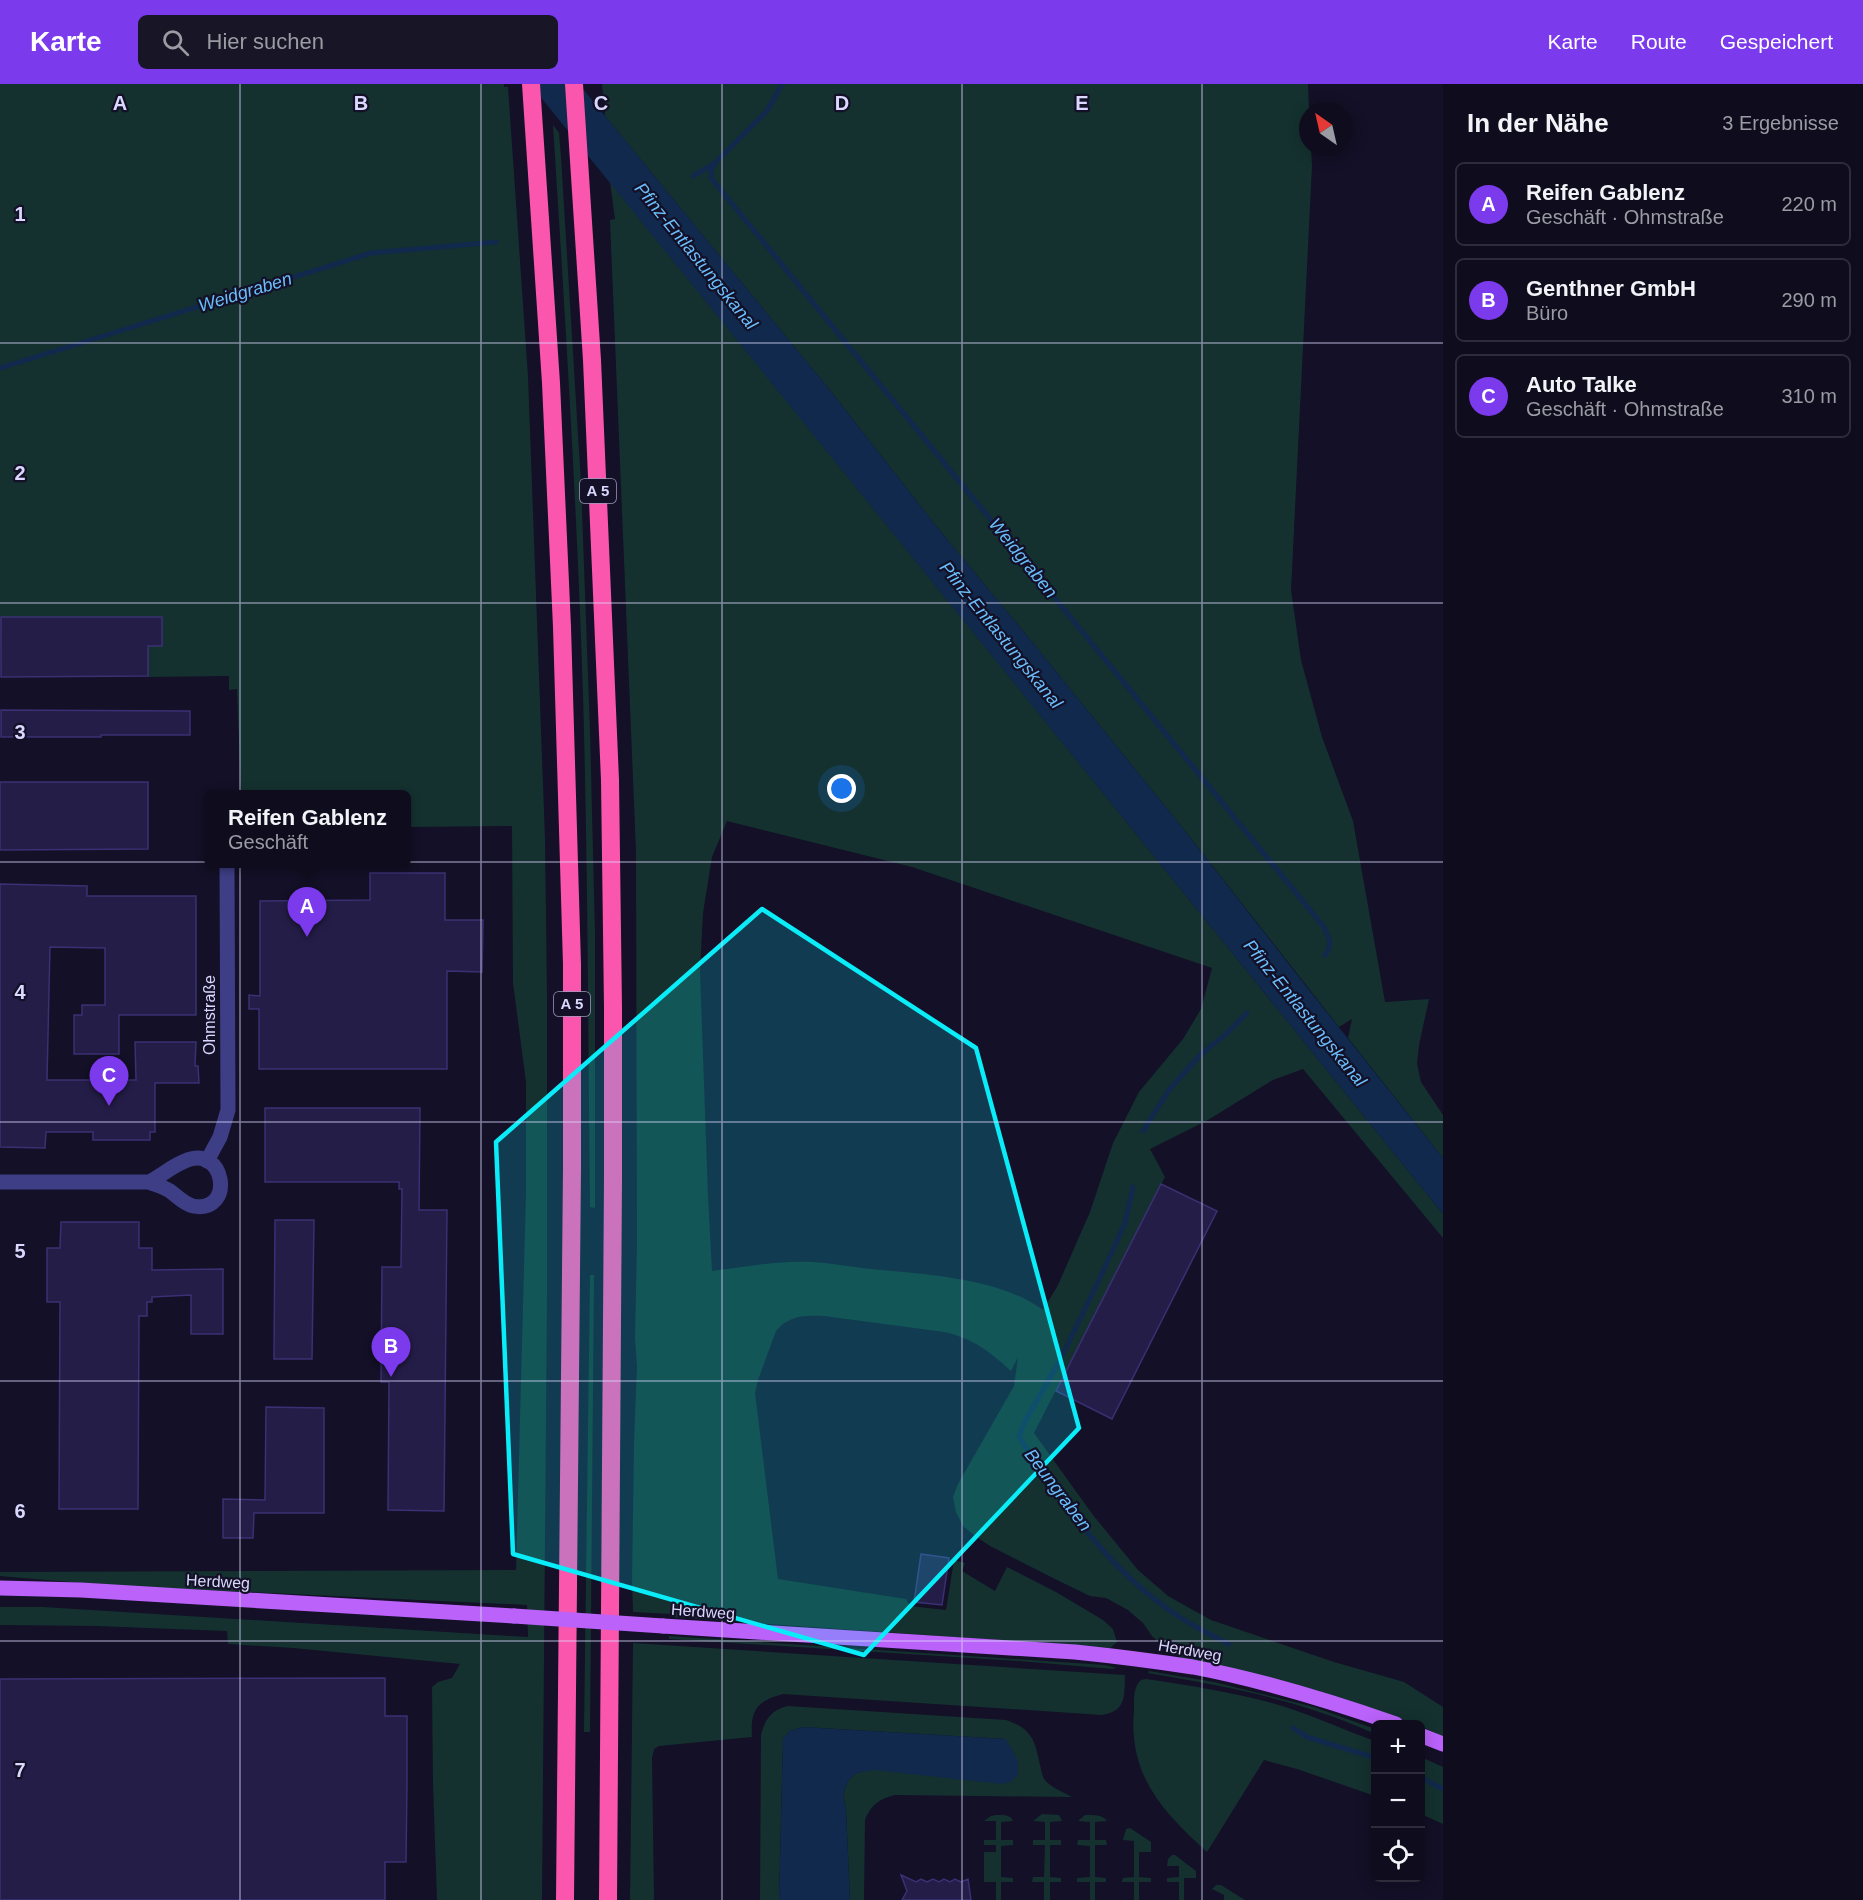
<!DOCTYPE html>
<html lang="de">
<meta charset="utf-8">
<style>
:root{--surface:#0e0c1d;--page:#171526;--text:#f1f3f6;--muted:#9b9ba4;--line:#2e2c3b;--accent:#7c3aed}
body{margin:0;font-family:Arial,sans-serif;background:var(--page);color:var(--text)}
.controls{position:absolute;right:18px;bottom:18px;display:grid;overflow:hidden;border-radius:9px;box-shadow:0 3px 15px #0003}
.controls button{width:54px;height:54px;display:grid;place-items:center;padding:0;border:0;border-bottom:2px solid var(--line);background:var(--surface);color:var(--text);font:30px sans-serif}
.compass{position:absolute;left:1299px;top:18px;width:54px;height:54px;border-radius:50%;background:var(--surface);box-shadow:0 3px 15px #0003;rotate:326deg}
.you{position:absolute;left:842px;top:705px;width:21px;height:21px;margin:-15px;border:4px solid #fff;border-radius:50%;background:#1a73e8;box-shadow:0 0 0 9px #1a73e833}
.badge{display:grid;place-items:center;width:39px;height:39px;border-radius:50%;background:var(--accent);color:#fff;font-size:20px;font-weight:700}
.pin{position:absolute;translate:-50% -50px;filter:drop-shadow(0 2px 3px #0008)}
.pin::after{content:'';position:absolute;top:32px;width:21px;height:18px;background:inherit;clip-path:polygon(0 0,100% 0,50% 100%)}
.popup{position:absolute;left:204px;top:706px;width:207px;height:78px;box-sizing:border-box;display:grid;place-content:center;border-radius:9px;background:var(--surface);filter:drop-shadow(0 2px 4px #0005);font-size:20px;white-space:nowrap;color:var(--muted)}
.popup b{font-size:22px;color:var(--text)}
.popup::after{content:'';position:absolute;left:50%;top:100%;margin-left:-12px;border:12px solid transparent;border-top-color:var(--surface)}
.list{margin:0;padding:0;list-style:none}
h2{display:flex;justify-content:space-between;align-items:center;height:78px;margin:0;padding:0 24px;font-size:26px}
h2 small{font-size:20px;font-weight:400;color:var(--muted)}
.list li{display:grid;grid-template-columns:39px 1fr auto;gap:18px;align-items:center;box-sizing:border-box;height:84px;margin:0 12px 12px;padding:0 12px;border:2px solid var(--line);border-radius:9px}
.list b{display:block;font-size:22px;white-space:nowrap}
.list p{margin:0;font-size:20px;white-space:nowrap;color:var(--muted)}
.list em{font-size:20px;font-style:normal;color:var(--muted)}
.icon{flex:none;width:33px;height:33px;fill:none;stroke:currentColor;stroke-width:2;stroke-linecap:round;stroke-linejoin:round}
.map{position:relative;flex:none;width:1443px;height:1816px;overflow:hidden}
header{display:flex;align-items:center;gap:36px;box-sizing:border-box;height:84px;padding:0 30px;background:var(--accent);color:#fff}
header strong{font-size:28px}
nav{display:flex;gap:33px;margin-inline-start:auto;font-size:21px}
.search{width:420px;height:54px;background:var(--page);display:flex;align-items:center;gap:15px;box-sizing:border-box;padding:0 21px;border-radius:9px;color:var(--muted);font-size:22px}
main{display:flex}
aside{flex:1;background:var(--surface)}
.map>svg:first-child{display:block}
.green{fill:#14312f;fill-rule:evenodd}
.water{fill:#10294c}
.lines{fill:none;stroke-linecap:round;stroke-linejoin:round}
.stream{stroke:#10294c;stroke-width:5}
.building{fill:#241d48;stroke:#3a3073;stroke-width:1.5}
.minor{stroke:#3d3e85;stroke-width:15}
.major{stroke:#ba62fa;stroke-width:15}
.highway{stroke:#fa56ad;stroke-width:18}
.major-bridge{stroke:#ba62fa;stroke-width:15}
.marked{fill:#0aecf8;fill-opacity:0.2;stroke:#0aecf8;stroke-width:4.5;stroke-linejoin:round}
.grid{fill:none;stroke:#dad8fe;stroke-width:1.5;stroke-opacity:0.55}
.labels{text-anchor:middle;stroke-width:4.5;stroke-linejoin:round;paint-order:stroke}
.shield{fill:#131027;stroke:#9e9cbe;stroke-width:1.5}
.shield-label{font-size:15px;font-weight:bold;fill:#dad8fe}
.street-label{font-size:16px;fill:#dad8fe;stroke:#131027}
.water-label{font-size:18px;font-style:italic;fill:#69befb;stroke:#131027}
.grid-label{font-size:20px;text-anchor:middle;font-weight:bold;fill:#dad8fe;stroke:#131027;stroke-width:4.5;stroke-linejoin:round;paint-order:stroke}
</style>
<header>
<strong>Karte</strong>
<div class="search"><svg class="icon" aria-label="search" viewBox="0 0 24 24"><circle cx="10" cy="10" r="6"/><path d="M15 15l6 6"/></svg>Hier suchen</div>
<nav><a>Karte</a><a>Route</a><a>Gespeichert</a></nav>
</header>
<main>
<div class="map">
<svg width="1443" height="1816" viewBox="0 0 1443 1816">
<rect width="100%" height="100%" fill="#131027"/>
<g class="green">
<polygon points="0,0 504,0 504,3 508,3 528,292 545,755 547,911 547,1212 542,1816 437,1816 433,1700 432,1603 438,1598 452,1594 460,1580 293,1564 228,1560 227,1547 96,1542 0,1541 0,1523 43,1523 528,1553 527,1521 117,1502 0,1492 0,1488 516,1486 526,1108 526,998 513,899 512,742 406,743 406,710 241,710 237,605 229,606 229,592 148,593 148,562 162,562 162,533 1,533 0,593"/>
<polygon points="602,0 1308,0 1309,27 1308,27 1308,63 1311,63 1312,82 1291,506 1301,576 1322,653 1353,737 1385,918 1429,915 1419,961 1417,980 1421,998 1443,1031 1443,1074 1348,954 1352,935 1339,943 1177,737 1024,548 936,442 833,310 605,32"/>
<path d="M 553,41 L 559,49 L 561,73 L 581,399 L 590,646 L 595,849 L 595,1124 L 590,1123 C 588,953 588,782 583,612 C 577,421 565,231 553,41 Z"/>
<path d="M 610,98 L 1443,1130 L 1443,1154 L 1303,985 L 1273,996 L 1208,1036 L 1150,1065 L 1165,1093 L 1034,1349 L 1093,1431 L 1138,1486 L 1168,1512 L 1211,1536 L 1334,1578 L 1404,1598 L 1443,1623 L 1443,1653 L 1421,1642 L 1420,1640 L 1416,1640 L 1374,1626 L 1188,1576 L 1170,1569 L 1152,1552 L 1143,1539 L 1128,1526 L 1106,1514 L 1090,1512 L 1061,1498 L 990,1462 L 975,1452 L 963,1442 L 956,1428 L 953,1413 L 958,1400 L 1014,1302 L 1018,1273 L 1011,1287 C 989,1267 974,1255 944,1248 L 824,1232 C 805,1231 789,1231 776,1247 L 758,1296 L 755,1309 L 778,1495 L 906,1515 L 910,1522 L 946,1526 L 954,1476 L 965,1479 L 962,1487 L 995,1507 L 1007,1483 L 1056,1508 L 1103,1536 L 1113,1545 L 1117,1558 L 1110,1564 L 671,1533 L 670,1530 L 633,1528 L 632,1497 L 634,1359 L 637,1282 L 635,1255 L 637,1159 L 636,768 L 610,136 L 615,135 ZM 727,737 L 912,783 L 1212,884 L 1201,925 L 1183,955 L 1139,1008 L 1113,1059 L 1090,1128 L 1058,1201 L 1043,1226 C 1001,1194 923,1190 871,1185 C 852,1183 832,1179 812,1178 C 779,1176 745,1183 712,1187 L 708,1112 L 700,887 L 703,829 L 712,773 Z"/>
<polygon points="590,1191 594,1191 590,1648 584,1648"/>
<polygon points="669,1552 1105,1581 1117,1584 1112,1585 1019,1577 669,1555"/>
<path d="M 633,1559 L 1125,1591 C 1124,1612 1127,1627 1102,1631 L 783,1610 C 757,1617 750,1626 752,1653 L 659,1662 L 654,1665 L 652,1674 L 654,1816 L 630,1816 Z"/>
<path d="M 1149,1587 L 1214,1598 L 1314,1623 L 1375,1645 L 1375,1650 C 1357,1642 1338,1634 1319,1628 C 1264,1609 1206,1599 1148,1589 Z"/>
<path d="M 1146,1595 C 1188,1601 1231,1608 1272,1619 C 1308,1629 1341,1645 1375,1657 L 1375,1712 L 1297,1685 L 1264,1676 L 1207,1768 C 1162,1727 1128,1691 1134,1626 C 1134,1616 1133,1603 1141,1596 Z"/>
<path d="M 788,1622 L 1006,1636 C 1032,1645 1035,1656 1040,1681 C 1041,1685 1042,1691 1044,1695 C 1050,1703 1063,1708 1072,1713 L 895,1711 C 879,1715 871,1721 865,1736 L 864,1816 L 850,1816 L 846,1726 L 843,1710 L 848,1697 L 856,1689 L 1006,1655 L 803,1643 L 790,1647 L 783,1655 L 779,1816 L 760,1816 L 761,1651 C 765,1635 771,1626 788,1622 Z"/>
<polygon points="1421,1673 1443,1683 1443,1740 1421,1730"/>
<polygon points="1042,1730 1059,1731 1062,1737 1050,1738 1050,1756 1061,1756 1061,1761 1050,1761 1050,1793 1061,1794 1061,1798 1050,1798 1050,1816 1044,1816 1044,1798 1032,1798 1033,1793 1044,1793 1045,1761 1033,1761 1033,1756 1045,1756 1045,1738 1033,1737"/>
<path d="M 996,1731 C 1003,1731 1010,1730 1013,1737 L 1001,1738 L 1001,1756 L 1013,1756 L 1013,1761 L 1001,1762 L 1001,1793 L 1013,1794 L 1013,1798 L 1001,1798 L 1001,1816 L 996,1816 L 996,1798 L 984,1798 L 984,1768 L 996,1768 L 996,1761 L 984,1761 L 984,1756 L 996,1756 L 996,1737 L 984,1737 L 991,1732 Z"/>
<path d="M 1085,1731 C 1093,1731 1102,1730 1107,1737 L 1095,1738 L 1095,1756 L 1106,1756 L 1107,1761 L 1095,1761 L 1095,1793 L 1106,1794 L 1106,1798 L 1095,1798 L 1095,1816 L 1090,1816 L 1090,1798 L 1077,1798 L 1077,1794 L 1090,1793 L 1090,1762 L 1077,1761 L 1078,1756 L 1090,1756 L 1090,1738 L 1078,1737 Z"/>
<polygon points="1130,1744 1151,1758 1151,1768 1139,1768 1139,1793 1151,1794 1151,1798 1139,1798 1139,1816 1134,1816 1134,1798 1122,1798 1123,1794 1134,1793 1134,1757 1123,1756 1126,1745"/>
<polygon points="1172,1771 1175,1771 1196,1787 1196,1794 1184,1794 1184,1816 1179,1816 1179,1798 1167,1798 1167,1794 1179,1793 1179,1782 1167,1782 1168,1775"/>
<polygon points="1216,1801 1221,1801 1245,1816 1224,1816 1224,1811 1212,1805"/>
</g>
<g class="water">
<polygon points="530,0 579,0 833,310 936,442 1024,548 1177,737 1306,902 1443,1074 1443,1130"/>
<polygon points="803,1643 1006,1655 1018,1677 1018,1690 1011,1698 1002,1700 874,1686 856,1689 848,1697 843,1710 846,1726 850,1816 779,1816 783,1655 790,1647"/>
</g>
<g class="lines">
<g class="stream">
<path d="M 715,79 L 711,87 L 711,94 L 1324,843 C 1329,854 1333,860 1325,871"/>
<polyline points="693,92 715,79 767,27 782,0"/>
<polyline points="0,284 371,169 496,158"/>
<polyline points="1143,1047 1169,1006 1201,970 1225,951 1247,929"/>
<path d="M 1133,1103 L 1125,1139 L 1099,1196 L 1060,1276 L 1024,1339 L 1019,1353 C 1060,1415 1105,1480 1165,1523 C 1185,1538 1207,1549 1229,1560"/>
<polyline points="1293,1644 1307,1653 1376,1674"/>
<polyline points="1420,1693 1443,1705"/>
</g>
</g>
<g class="building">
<polygon points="1,533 162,533 162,562 148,562 148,592 1,593"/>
<polygon points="1,626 190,627 190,651 101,651 101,653 1,653"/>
<polygon points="0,698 148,698 148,765 0,766"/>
<polygon points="370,789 445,789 445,836 483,836 482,888 447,887 447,985 259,985 259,925 249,925 249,911 260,912 260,817 370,816"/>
<polygon points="0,800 87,802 87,812 196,812 196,931 119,931 119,970 74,970 74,931 82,931 82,921 105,921 105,864 50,863 47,996 136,996 135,958 196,958 195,982 198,982 199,999 155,999 155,1048 150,1048 150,1056 93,1056 93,1048 46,1048 45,1064 0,1063"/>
<polygon points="265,1024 420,1024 419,1126 447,1126 444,1427 388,1426 389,1298 381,1298 382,1183 401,1183 402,1105 399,1105 399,1098 265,1098"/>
<polygon points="1161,1100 1217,1127 1112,1335 1056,1307"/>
<polygon points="275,1136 314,1136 312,1275 274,1275"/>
<polygon points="61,1138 139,1138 139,1164 152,1164 152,1186 223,1185 223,1250 191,1250 191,1211 152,1213 152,1218 147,1218 147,1232 139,1232 138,1425 59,1425 60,1218 47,1218 47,1164 60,1164"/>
<polygon points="266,1323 324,1324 324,1429 254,1429 253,1454 223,1454 223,1415 265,1416"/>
<polygon points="921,1470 949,1474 942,1521 914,1518"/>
<polygon points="385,1594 385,1632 407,1632 407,1700 406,1778 385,1778 385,1816 0,1816 0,1595"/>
<polygon points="901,1791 916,1798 921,1795 927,1798 933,1795 939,1798 944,1795 950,1798 955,1795 961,1798 968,1795 971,1816 902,1816 907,1807"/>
</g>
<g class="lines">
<g class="minor">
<polyline points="207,1077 220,1053 228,1026 227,780"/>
<path d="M 0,1098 L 149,1098 C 156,1101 164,1103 170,1107 C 178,1113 184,1120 193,1122 C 236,1130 225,1059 185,1077 C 172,1082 161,1092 149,1098"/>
</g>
<g class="major">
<polyline points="0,1504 81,1506 514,1532"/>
<path d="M 663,1542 L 1075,1568 C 1114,1572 1154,1577 1193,1583 C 1262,1596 1330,1617 1396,1640"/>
<polyline points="1420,1651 1443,1660"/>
</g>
<g class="highway">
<polyline points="531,0 551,299 562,543 572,881 572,1084 565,1816"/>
<polyline points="574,0 592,276 610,696 613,924 613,1094 608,1816"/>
</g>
<polyline class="major-bridge" points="514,1532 663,1542"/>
</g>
<path class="marked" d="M 762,825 L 976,964 L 1079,1344 L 864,1571 L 513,1470 L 496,1058 Z"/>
<path class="grid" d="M 240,0 L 240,1816M 481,0 L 481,1816M 722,0 L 722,1816M 962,0 L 962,1816M 1202,0 L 1202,1816M 0,259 L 1443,259M 0,519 L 1443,519M 0,778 L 1443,778M 0,1038 L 1443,1038M 0,1297 L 1443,1297M 0,1557 L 1443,1557"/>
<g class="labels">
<g class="shield">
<rect x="580" y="395" width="36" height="24" rx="4.5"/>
<rect x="554" y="908" width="36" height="24" rx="4.5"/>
</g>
<g class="shield-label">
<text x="598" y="412">A 5</text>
<text x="572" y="925">A 5</text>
</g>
<g class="street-label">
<text transform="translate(209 931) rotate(-90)" y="6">Ohmstraße</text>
<text transform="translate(218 1497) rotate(3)" y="6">Herdweg</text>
<text transform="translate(703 1527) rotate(4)" y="6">Herdweg</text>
<text transform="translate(1190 1566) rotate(10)" y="6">Herdweg</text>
</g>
<g class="water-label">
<text transform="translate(696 172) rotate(51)" y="6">Pfinz-Entlastungskanal</text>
<text transform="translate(245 208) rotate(-17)" y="6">Weidgraben</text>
<text transform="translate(1023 474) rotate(51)" y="6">Weidgraben</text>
<text transform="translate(1001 551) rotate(51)" y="6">Pfinz-Entlastungskanal</text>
<text transform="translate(1305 929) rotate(51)" y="6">Pfinz-Entlastungskanal</text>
<text transform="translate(1058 1406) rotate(53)" y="6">Beungraben</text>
</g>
</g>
<g class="grid-label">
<text x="120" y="26">A</text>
<text x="361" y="26">B</text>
<text x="601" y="26">C</text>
<text x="842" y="26">D</text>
<text x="1082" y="26">E</text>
<text x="20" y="137">1</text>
<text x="20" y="396">2</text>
<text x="20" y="655">3</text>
<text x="20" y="915">4</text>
<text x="20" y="1174">5</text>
<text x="20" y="1434">6</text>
<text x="20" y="1693">7</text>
</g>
</svg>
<div class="controls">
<button>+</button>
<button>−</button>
<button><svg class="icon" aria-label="locate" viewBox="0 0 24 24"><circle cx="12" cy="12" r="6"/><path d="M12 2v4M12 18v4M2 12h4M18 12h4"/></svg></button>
</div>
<svg class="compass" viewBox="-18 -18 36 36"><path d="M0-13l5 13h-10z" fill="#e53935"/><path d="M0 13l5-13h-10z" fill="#9b9ba4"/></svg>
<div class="you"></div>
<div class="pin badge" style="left:307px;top:853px">A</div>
<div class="popup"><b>Reifen Gablenz</b>Geschäft</div>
<div class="pin badge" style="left:391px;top:1293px">B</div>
<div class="pin badge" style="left:109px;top:1022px">C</div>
</div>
<aside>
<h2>In der Nähe<small>3 Ergebnisse</small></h2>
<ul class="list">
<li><span class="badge">A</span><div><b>Reifen Gablenz</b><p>Geschäft · Ohmstraße</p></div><em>220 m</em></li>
<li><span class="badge">B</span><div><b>Genthner GmbH</b><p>Büro</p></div><em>290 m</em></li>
<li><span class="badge">C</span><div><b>Auto Talke</b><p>Geschäft · Ohmstraße</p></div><em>310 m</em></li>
</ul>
</aside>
</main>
